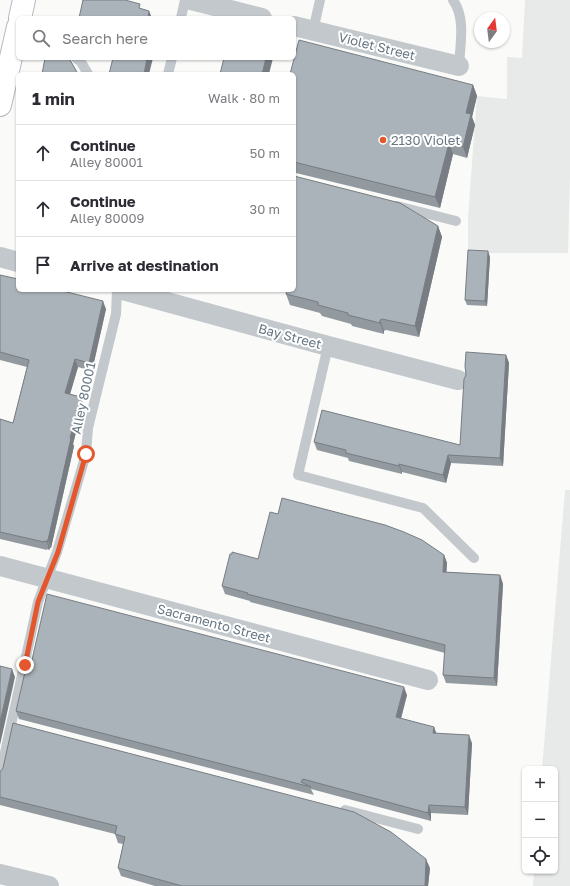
<!DOCTYPE html>
<meta charset="utf-8">
<style>
:root{--surface:#fff;--page:#f7f7f7;--text:#2b2b33;--muted:#7c7c81;--line:#e1e1e2}
body{margin:0;font-family:"Golos Text",sans-serif;background:var(--page);color:var(--text)}
.controls{position:absolute;right:12px;bottom:12px;display:grid;overflow:hidden;border-radius:6px;box-shadow:0 1px 3px #0004}
.controls button{width:36px;height:36px;display:grid;place-items:center;padding:0;border:0;border-bottom:1px solid var(--line);background:var(--surface);color:var(--text);font:20px sans-serif}
.compass{position:absolute;left:474px;top:12px;width:36px;height:36px;border-radius:50%;background:var(--surface);box-shadow:0 1px 3px #0004;rotate:14deg}
.stop{position:absolute;width:12px;height:12px;margin:-9px;border:3px solid #e4572e;border-radius:50%;background:#fff}
.stop.end{background:#e4572e;border-color:#fff;box-shadow:0 1px 4px #0008}
.list{margin:0;padding:0;list-style:none}
h2{display:flex;justify-content:space-between;align-items:center;height:52px;margin:0;padding:0 16px;font-size:17px}
h2 small{font-size:13px;font-weight:400;color:var(--muted)}
.list li{display:grid;grid-template-columns:26px 1fr auto;gap:12px;align-items:center;box-sizing:border-box;height:56px;padding:0 16px;border-top:1px solid var(--line)}
.list b{display:block;font-size:15px;white-space:nowrap}
.list p{margin:0;font-size:13px;white-space:nowrap;color:var(--muted)}
.list em{font-size:13px;font-style:normal;color:var(--muted)}
.icon{flex:none;width:22px;height:22px;fill:none;stroke:currentColor;stroke-width:2;stroke-linecap:round;stroke-linejoin:round}
.map{position:relative;flex:none;width:570px;height:886px;overflow:hidden}
.search{position:absolute;background:var(--surface);box-shadow:0 1px 3px #0004;left:16px;top:16px;width:280px;height:44px;display:flex;align-items:center;gap:10px;box-sizing:border-box;padding:0 14px;border-radius:6px;color:var(--muted);font-size:15px}
.panel{position:absolute;background:var(--surface);box-shadow:0 1px 3px #0004;left:16px;top:72px;width:280px;height:220px;border-radius:6px}
.map>svg:first-child{display:block}
.built{fill:#e8e9e9}
.lines{fill:none;stroke-linecap:round;stroke-linejoin:round}
.secondary-casing{stroke:#b3babf;stroke-width:24}
.lane{stroke:#c3c8cc;stroke-width:10}
.street{stroke:#c3c8cc;stroke-width:20}
.secondary{stroke:#fff;stroke-width:22}
.wall{fill:#929a9f}
.shaded-wall{fill:#777d82}
.building{fill:#aab3b9;stroke:#777d82}
.route{stroke:#e4572e;stroke-width:5}
.poi-dot{fill:#e4572e;stroke:#fff;stroke-width:1.5}
.labels{text-anchor:middle;stroke-width:4;stroke-linejoin:round;paint-order:stroke}
.street-label{font-size:13px;fill:#657683;stroke:#fff}
.poi-label{font-size:13px;fill:#657683;stroke:#fff;text-anchor:start}
</style>
<div class="map">
<svg width="570" height="886" viewBox="0 0 570 886">
<rect width="100%" height="100%" fill="#fafaf8"/>
<g class="built">
<polygon points="525,0 570,0 570,174 568,253 468,253 468,217 477,96 507,99 507,57 522,58"/>
<polygon points="565,490 570,490 570,886 533,886 534,871 555,871 555,769 542,769"/>
</g>
<g class="lines">
<g class="secondary-casing">
<g id="secondary">
<polyline points="20,18 24,0"/>
<polyline points="0,105 18,27"/>
</g>
</g>
<g class="lane">
<path d="M 453,0 C 466,18 460,45 459,66"/>
<polyline points="181,18 185,0"/>
<polyline points="313,31 320,0"/>
<polyline points="76,58 81,62 88,74"/>
<polyline points="168,74 172,58"/>
<polyline points="397,206 456,221"/>
<polyline points="328,346 298,475 423,508 474,558"/>
<polyline points="0,775 38,602 57,552 86,454 88,428 116,314 117,290"/>
<polyline points="345,810 418,829"/>
</g>
<g class="street">
<polyline points="191,0 262,18"/>
<polyline points="294,26 459,66"/>
<polyline points="0,257 18,262"/>
<polyline points="123,290 328,346 458,380"/>
<polyline points="0,566 428,680"/>
<polyline points="0,874 49,886"/>
</g>
<use href="#secondary" class="secondary"/>
</g>
<g class="wall">
<polygon points="294,74 473,85 477,96 472,117 475,125 467,158 453,154 440,208 296,173 294,173"/>
<polygon points="438,226 442,237 419,337 386,330 384,331 384,334 352,326 351,324 322,316 320,313 290,305 286,294"/>
<polygon points="490,257 487,306 467,305 465,300"/>
<polygon points="0,275 106,309 92,371 78,367 70,394 81,397 83,405 73,444 74,446 51,548 50,548 49,550 47,549 47,550 0,539 0,419 13,423 27,367 0,360"/>
<polygon points="506,355 509,363 503,466 451,463 446,483 402,472 402,474 349,461 348,458 317,450 314,442 460,445"/>
<polygon points="444,555 447,563 446,572 500,575 503,584 497,686 446,683 443,675 445,653 250,602 250,601 225,594 222,586 258,559"/>
<polygon points="407,695 401,719 434,727 436,733 472,743 468,815 431,813 431,821 311,789 314,795 19,719 16,711"/>
<polygon points="0,772 430,868 428,886 155,886 121,876 118,868 123,844 118,843 115,834 0,805"/>
</g>
<g class="shaded-wall">
<polygon points="149,11 152,18 148,18"/>
<polygon points="147,58 153,58 149,74 144,74"/>
<polygon points="266,58 273,58 269,74 262,74"/>
<polygon points="473,85 477,96 472,117 475,125 467,158 463,147 466,113"/>
<polygon points="449,143 453,154 440,208 435,197"/>
<polygon points="438,226 442,237 419,337 415,326"/>
<polygon points="488,251 490,257 487,306 485,301"/>
<polygon points="103,301 106,309 92,371 89,363"/>
<polygon points="380,320 384,331 384,334 380,323"/>
<polygon points="506,355 509,363 503,466 500,458"/>
<polygon points="75,359 78,367 68,401 65,393"/>
<polygon points="81,397 83,405 73,444 74,446 51,548 48,540 70,438"/>
<polygon points="448,455 451,463 446,483 443,475"/>
<polygon points="399,464 402,472 402,474 399,466"/>
<polygon points="47,540 50,548 49,550 47,542"/>
<polygon points="444,555 447,563 446,581 443,572"/>
<polygon points="500,575 503,584 497,686 494,678"/>
<polygon points="12,669 15,677 0,745 0,722"/>
<polygon points="404,687 407,695 399,725 396,717"/>
<polygon points="434,727 437,735 433,733"/>
<polygon points="469,735 472,743 468,815 465,807"/>
<polygon points="429,805 431,813 431,821 428,813"/>
<polygon points="426,859 430,868 428,886 425,886"/>
</g>
<g class="building">
<polygon points="83,0 125,0 140,4 139,8 149,11 148,18 79,18"/>
<polygon points="299,40 473,85 466,113 471,114 463,147 449,143 435,197 294,162 294,74 290,74"/>
<polygon points="45,58 69,58 78,74 42,74"/>
<polygon points="113,58 147,58 144,74 109,74"/>
<polygon points="224,58 266,58 262,74 220,74"/>
<polygon points="294,176 400,203 438,226 415,326 382,319 380,320 380,323 348,315 348,313 318,305 318,302 286,294 287,290 294,290"/>
<polygon points="468,250 488,251 485,301 465,300"/>
<polygon points="0,275 18,279 18,290 59,290 103,301 89,363 75,359 65,393 81,397 70,438 71,438 48,540 47,540 47,542 44,541 44,542 0,532 0,419 13,423 29,360 0,352"/>
<polygon points="466,352 506,355 500,458 448,455 443,475 399,464 399,466 346,453 346,450 314,442 322,410 460,445 464,379 466,375 465,366"/>
<polygon points="282,498 385,525 404,532 422,540 444,555 443,572 500,575 494,678 443,675 445,645 247,594 248,593 222,586 230,554 232,554 232,552 258,559 270,512 278,514"/>
<polygon points="47,594 404,687 396,717 434,727 433,733 469,735 465,807 429,805 428,813 303,779 301,782 311,787 16,711 25,672 29,673"/>
<polygon points="0,666 12,669 0,722"/>
<polygon points="13,723 354,812 391,832 426,859 425,886 182,886 118,868 125,837 115,834 117,826 0,797 0,772 3,768"/>
</g>
<g class="lines">
<polyline class="route" points="25,665 38,602 58,552 86,454"/>
</g>
<circle class="poi-dot" cx="383" cy="140" r="4"/>
<g class="labels">
<g class="street-label">
<text transform="translate(377 46) rotate(14)" y="5">Violet Street</text>
<text transform="translate(290 336) rotate(15)" y="5">Bay Street</text>
<text transform="translate(83 398) rotate(-78)" y="5">Alley 80001</text>
<text transform="translate(214 623) rotate(15)" y="5">Sacramento Street</text>
</g>
<g class="poi-label">
<text x="391" y="145">2130 Violet</text>
</g>
</g>
</svg>
<div class="controls">
<button>+</button>
<button>−</button>
<button><svg class="icon" aria-label="locate" viewBox="0 0 24 24"><circle cx="12" cy="12" r="6"/><path d="M12 2v4M12 18v4M2 12h4M18 12h4"/></svg></button>
</div>
<svg class="compass" viewBox="-18 -18 36 36"><path d="M0-13l5 13h-10z" fill="#e53935"/><path d="M0 13l5-13h-10z" fill="#7c7c81"/></svg>
<div class="stop" style="left:86px;top:454px"></div>
<div class="stop end" style="left:25px;top:665px"></div>
<div class="search"><svg class="icon" aria-label="search" viewBox="0 0 24 24"><circle cx="10" cy="10" r="6"/><path d="M15 15l6 6"/></svg>Search here</div>
<section class="panel">
<h2>1 min<small>Walk · 80 m</small></h2>
<ul class="list">
<li><svg class="icon" aria-label="ahead" viewBox="0 0 24 24"><path d="M12 20V5M6 11l6-6 6 6"/></svg><div><b>Continue</b><p>Alley 80001</p></div><em>50 m</em></li>
<li><svg class="icon" aria-label="ahead" viewBox="0 0 24 24"><path d="M12 20V5M6 11l6-6 6 6"/></svg><div><b>Continue</b><p>Alley 80009</p></div><em>30 m</em></li>
<li><svg class="icon" aria-label="arrive" viewBox="0 0 24 24"><path d="M6 21V4h12l-3 4 3 4H6"/></svg><div><b>Arrive at destination</b></div></li>
</ul>
</section>
</div>
